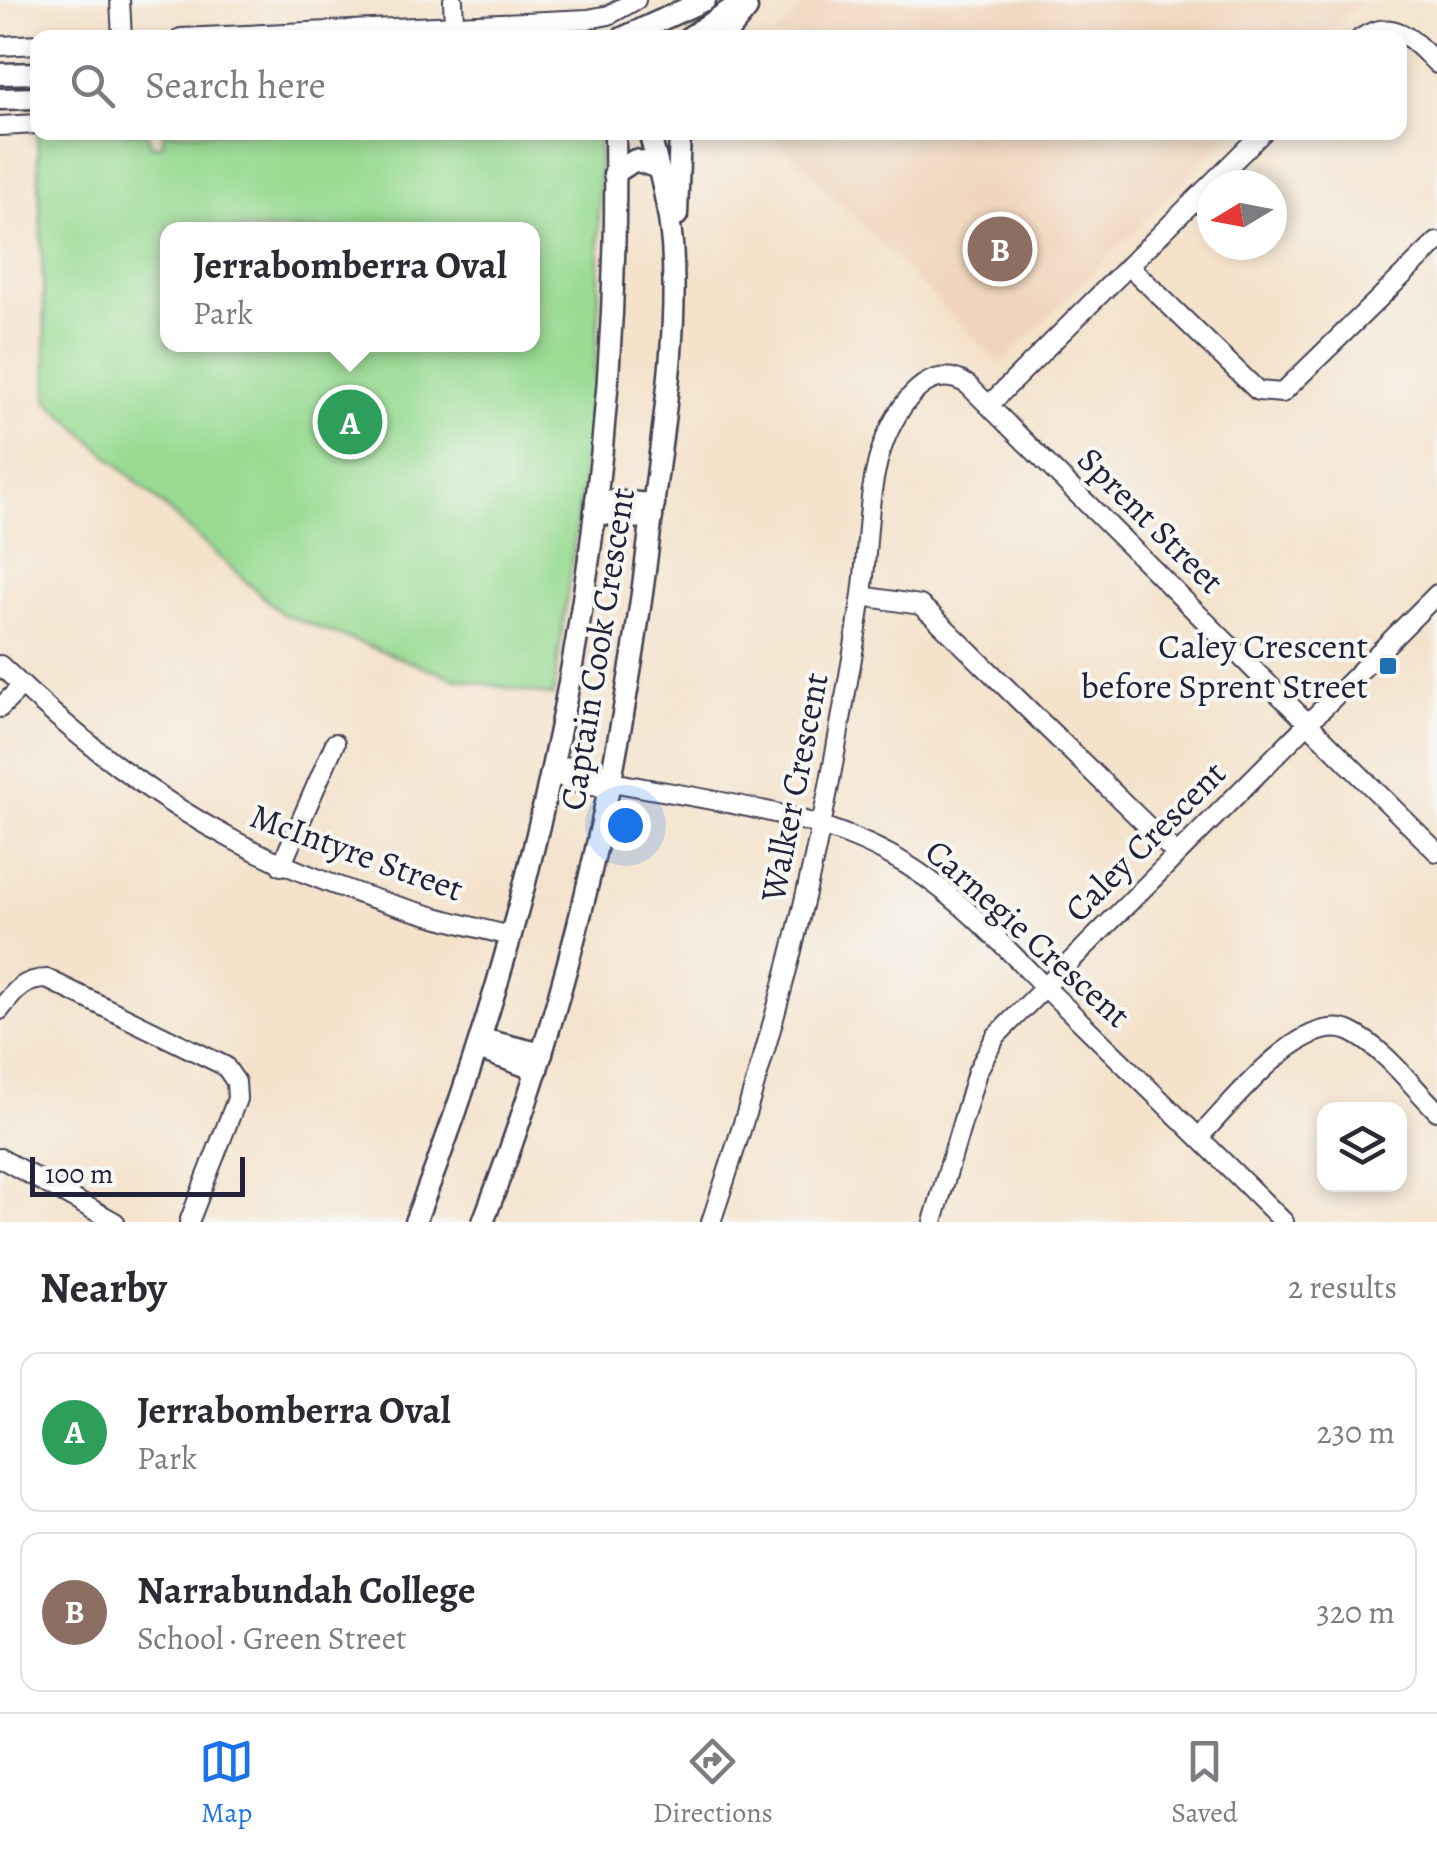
<!DOCTYPE html>
<meta charset="utf-8">
<style>
:root{--surface:#fff;--page:#f7f7f7;--text:#2b2b33;--muted:#7c7c81;--line:#e1e1e2;--accent:#1a73e8}
body{margin:0;font-family:Alegreya,serif;background:var(--page);color:var(--text)}
.controls{position:absolute;right:30px;bottom:30px;display:grid;overflow:hidden;border-radius:20px;box-shadow:0 5px 15px #0003}
.controls button{width:90px;height:90px;display:grid;place-items:center;padding:0;border:0;border-bottom:2px solid var(--line);background:var(--surface);color:var(--text);font:50px sans-serif}
.compass{position:absolute;left:1197px;top:170px;width:90px;height:90px;border-radius:50%;background:var(--surface);box-shadow:0 5px 15px #0003;rotate:260deg}
.scale{position:absolute;left:30px;bottom:25px;width:215px;box-sizing:border-box;padding-left:10px;border:5px solid #22223b;border-top:0;font-size:28px;line-height:35px;white-space:nowrap;color:#22223b;-webkit-text-stroke:8px #f6f6f2;paint-order:stroke}
.you{position:absolute;left:625px;top:825px;width:35px;height:35px;margin:-25px;border:8px solid #fff;border-radius:50%;background:#1a73e8;box-shadow:0 0 0 15px #1a73e833}
.badge{display:grid;place-items:center;width:65px;height:65px;border-radius:50%;background:var(--accent);color:#fff;font-size:32px;font-weight:700}
.pin{position:absolute;translate:-50% -50%;border:5px solid #fff;box-shadow:0 2px 10px #0006}
.popup{position:absolute;left:160px;top:222px;width:380px;height:130px;box-sizing:border-box;display:grid;place-content:center;border-radius:20px;background:var(--surface);filter:drop-shadow(0 2px 8px #0005);font-size:32px;white-space:nowrap;color:var(--muted)}
.popup b{font-size:38px;color:var(--text)}
.popup::after{content:'';position:absolute;left:50%;top:100%;margin-left:-20px;border:20px solid transparent;border-top-color:var(--surface)}
.list{margin:0;padding:0;list-style:none}
h2{display:flex;justify-content:space-between;align-items:center;height:130px;margin:0;padding:0 40px;font-size:42px}
h2 small{font-size:32px;font-weight:400;color:var(--muted)}
.list li{display:grid;grid-template-columns:65px 1fr auto;gap:30px;align-items:center;box-sizing:border-box;height:160px;margin:0 20px 20px;padding:0 20px;border:2px solid var(--line);border-radius:20px}
.list b{display:block;font-size:38px;white-space:nowrap}
.list p{margin:0;font-size:32px;white-space:nowrap;color:var(--muted)}
.list em{font-size:32px;font-style:normal;color:var(--muted)}
.icon{flex:none;width:55px;height:55px;fill:none;stroke:currentColor;stroke-width:2;stroke-linecap:round;stroke-linejoin:round}
.map{position:relative;flex:none;width:1437px;height:1222px;overflow:hidden}
.search{position:absolute;background:var(--surface);box-shadow:0 5px 15px #0003;left:30px;right:30px;top:30px;height:110px;display:flex;align-items:center;gap:25px;box-sizing:border-box;padding:0 35px;border-radius:20px;color:var(--muted);font-size:38px}
.sheet{height:490px;background:var(--surface)}
nav{display:flex;justify-content:space-around;align-items:center;box-sizing:border-box;height:140px;border-top:2px solid var(--line);background:var(--surface);font-size:28px;color:var(--muted)}
nav a{display:grid;justify-items:center;gap:5px}
nav .on{color:var(--accent)}
.map>svg:first-child{display:block}
.built{fill:#f0d5bc}
.green{fill:#99db93;stroke:#5e7e67;stroke-width:2.5;fill-rule:evenodd}
.lines{fill:none;stroke-linecap:round;stroke-linejoin:round}
.minor-casing{stroke:#423f51;stroke-width:22}
.major-casing{stroke:#423f51;stroke-width:25}
.minor{stroke:#fff;stroke-width:18}
.major{stroke:#fff;stroke-width:20}
.poi-dot{fill:#1f6fb2;stroke:#f6f6f2;stroke-width:4}
.labels{text-anchor:middle;stroke-width:8;stroke-linejoin:round;paint-order:stroke}
.street-label{font-size:35px;fill:#22223b;stroke:#f6f6f2}
.poi-label{font-size:35px;fill:#22223b;stroke:#f6f6f2;text-anchor:end}
</style>
<div class="map">
<svg width="1437" height="1222" viewBox="0 0 1437 1222">
<rect width="100%" height="100%" fill="#f6f6f2"/>
<filter id="ink" filterUnits="userSpaceOnUse"><feTurbulence type="fractalNoise" baseFrequency=".01" numOctaves="2"/><feDisplacementMap in="SourceGraphic" scale="20" xChannelSelector="R" yChannelSelector="G"/><feConvolveMatrix kernelMatrix="1 2 1 2 8 2 1 2 1" color-interpolation-filters="sRGB"/></filter>
<filter id="wash" filterUnits="userSpaceOnUse"><feTurbulence type="fractalNoise" baseFrequency=".0048" numOctaves="4" result="noise"/><feDisplacementMap in="SourceGraphic" scale="40" xChannelSelector="R" yChannelSelector="G"/><feGaussianBlur stdDeviation="2.25" result="paint"/><feColorMatrix in="noise" values="0 0 0 0 0 0 0 0 0 0 0 0 0 0 0 0 0 1.4 0 .05"/><feComposite in="paint" operator="in"/></filter>
<g filter="url(#wash)">
<rect width="100%" height="100%" fill="#f4e2cb"/>
<g class="built">
<polygon points="809,0 1362,0 1325,37 773,37"/>
<polygon points="771,133 1231,133 1000,365"/>
</g>
<path class="green" d="M 37,130 L 147,133 L 152,146 L 163,145 L 163,132 L 599,133 L 599,311 L 591,422 L 553,696 L 454,678 L 282,614 L 48,401 ZM 168,230 L 532,230 L 532,344 L 168,344 Z"/>
</g>
<g filter="url(#ink)">
<g class="lines">
<g class="minor-casing">
<g id="minor">
<polyline points="120,0 122,38"/>
<polyline points="453,0 454,25"/>
<polyline points="181,38 588,19 609,15 636,0"/>
<path d="M 1361,38 C 1394,16 1414,41 1437,64"/>
<polyline points="0,46 38,44"/>
<polyline points="0,126 38,124"/>
<polyline points="1129,266 1258,391 1282,393 1437,242"/>
<polyline points="989,405 1263,132"/>
<polyline points="862,596 920,605 932,615 1175,853"/>
<path d="M 0,665 C 168,824 287,884 511,936"/>
<polyline points="0,708 22,686"/>
<path d="M 552,770 C 567,783 593,792 612,782 C 703,800 808,810 890,855 C 952,888 1001,944 1051,993 C 1129,1069 1207,1145 1284,1222"/>
<path d="M 552,770 C 571,763 598,765 612,782"/>
<polyline points="281,866 335,743"/>
<path d="M 0,1010 C 14,992 23,979 47,979 L 225,1066 L 236,1082 L 237,1099 L 189,1222"/>
<path d="M 1199,1137 C 1230,1106 1303,1009 1351,1032 C 1384,1048 1411,1085 1437,1111"/>
<polyline points="0,1158 115,1222"/>
<path d="M 711,1222 C 765,1063 809,903 838,737 C 846,690 856,642 862,594 C 869,543 866,485 886,437 C 900,405 929,359 968,385 L 1437,852"/>
<polyline points="933,1222 977,1072 996,1036 1437,594"/>
</g>
</g>
<g class="major-casing">
<g id="major">
<polyline points="622,38 705,0"/>
<polyline points="688,38 745,0"/>
<polyline points="723,38 747,9"/>
<polyline points="0,74 38,73"/>
<polyline points="0,99 38,98"/>
<polyline points="614,174 635,160 658,168"/>
<polyline points="677,215 680,132"/>
<polyline points="596,500 654,504"/>
<polyline points="595,511 624,518 652,517"/>
<polyline points="481,1039 542,1054"/>
<polyline points="487,1052 537,1070"/>
<path d="M 415,1222 C 551,876 621,504 615,132"/>
<path d="M 483,1222 C 571,997 623,762 651,523 C 662,432 679,336 672,244 C 669,206 659,169 649,132"/>
</g>
</g>
<use href="#minor" class="minor"/>
<use href="#major" class="major"/>
</g>
</g>
<rect class="poi-dot" x="1378" y="656" width="20" height="20" rx="5"/>
<g class="labels">
<g class="street-label">
<text transform="translate(1151 520) rotate(45)" y="12">Sprent Street</text>
<text transform="translate(597 649) rotate(-81)" y="12">Captain Cook Crescent</text>
<text transform="translate(794 787) rotate(-79)" y="12">Walker Crescent</text>
<text transform="translate(1145 841) rotate(-45)" y="12">Caley Crescent</text>
<text transform="translate(357 852) rotate(20)" y="12">McIntyre Street</text>
<text transform="translate(1028 933) rotate(42)" y="12">Carnegie Crescent</text>
</g>
<g class="poi-label">
<text x="1368" y="658">Caley Crescent<tspan x="1368" dy="40">before Sprent Street</tspan></text>
</g>
</g>
</svg>
<div class="controls">
<button><svg class="icon" aria-label="layers" viewBox="0 0 24 24"><path d="M12 4l9 5-9 5-9-5zM3 14l9 5 9-5"/></svg></button>
</div>
<svg class="compass" viewBox="-18 -18 36 36"><path d="M0-13l5 13h-10z" fill="#e53935"/><path d="M0 13l5-13h-10z" fill="#7c7c81"/></svg>
<div class="scale">100 m</div>
<div class="you"></div>
<div class="pin badge" style="left:350px;top:422px;background:#2e9e5b">A</div>
<div class="popup"><b>Jerrabomberra Oval</b>Park</div>
<div class="pin badge" style="left:1000px;top:249px;background:#8d6e63">B</div>
<div class="search"><svg class="icon" aria-label="search" viewBox="0 0 24 24"><circle cx="10" cy="10" r="6"/><path d="M15 15l6 6"/></svg>Search here</div>
</div>
<section class="sheet">
<h2>Nearby<small>2 results</small></h2>
<ul class="list">
<li><span class="badge" style="background:#2e9e5b">A</span><div><b>Jerrabomberra Oval</b><p>Park</p></div><em>230 m</em></li>
<li><span class="badge" style="background:#8d6e63">B</span><div><b>Narrabundah College</b><p>School · Green Street</p></div><em>320 m</em></li>
</ul>
</section>
<nav>
<a class="on"><svg class="icon" aria-label="map" viewBox="0 0 24 24"><path d="M3 6l6-2 6 2 6-2v14l-6 2-6-2-6 2zM9 4v14M15 6v14"/></svg>Map</a>
<a><svg class="icon" aria-label="directions" viewBox="0 0 24 24"><path d="M12 3l9 9-9 9-9-9zM9 14v-3h6M13 9l2 2-2 2"/></svg>Directions</a>
<a><svg class="icon" aria-label="saved" viewBox="0 0 24 24"><path d="M7 4h10v16l-5-4-5 4z"/></svg>Saved</a>
</nav>
